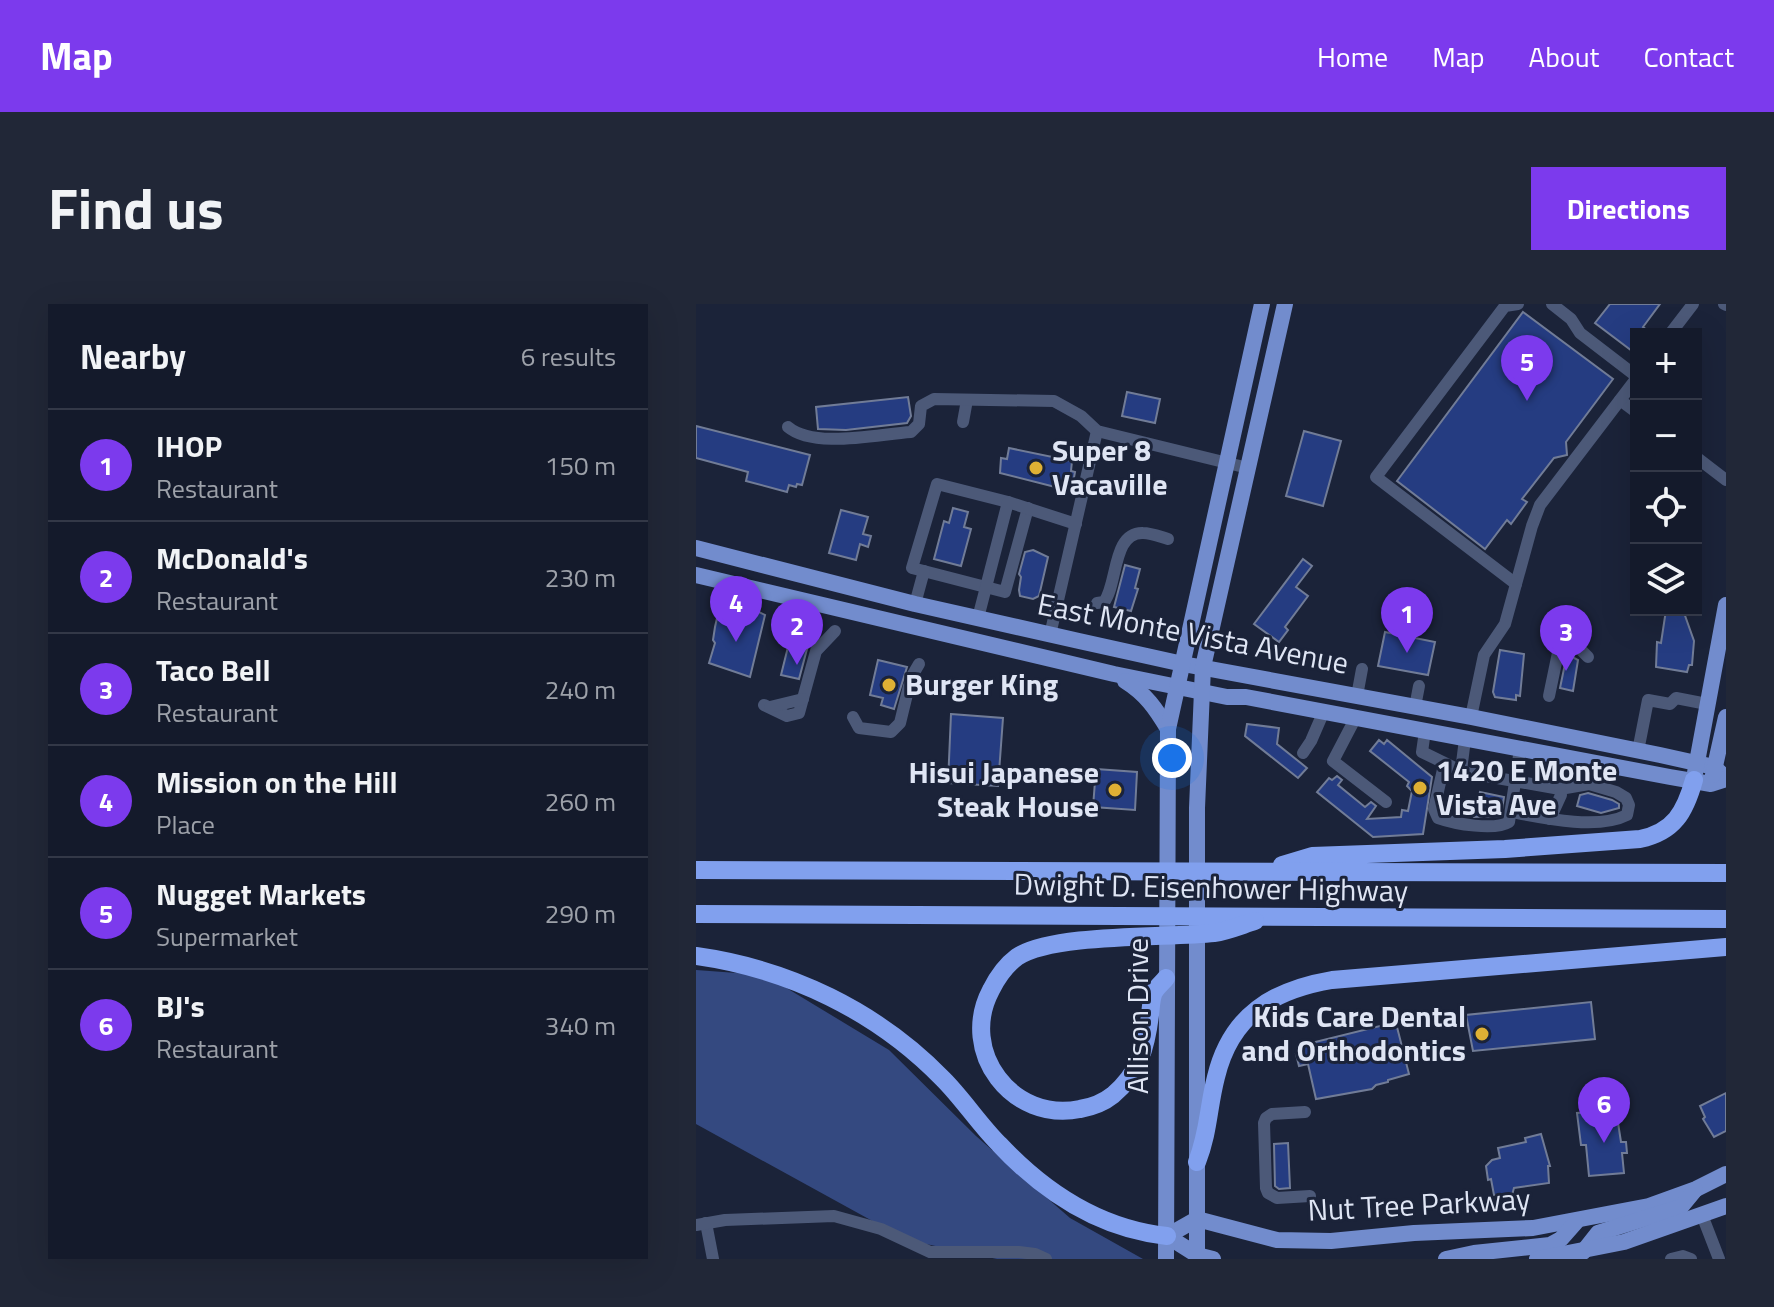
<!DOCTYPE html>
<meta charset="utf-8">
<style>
:root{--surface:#141a2b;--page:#212737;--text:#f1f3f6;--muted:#9da1a9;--line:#333847;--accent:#7c3aed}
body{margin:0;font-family:"Titillium Web",sans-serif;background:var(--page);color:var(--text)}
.controls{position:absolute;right:24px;top:24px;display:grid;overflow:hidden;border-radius:0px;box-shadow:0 8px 32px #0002}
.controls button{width:72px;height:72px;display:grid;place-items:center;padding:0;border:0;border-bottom:2px solid var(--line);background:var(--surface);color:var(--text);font:40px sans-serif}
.you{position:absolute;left:476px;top:454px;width:28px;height:28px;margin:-20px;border:6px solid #fff;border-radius:50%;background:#1a73e8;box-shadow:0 0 0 12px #1a73e833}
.badge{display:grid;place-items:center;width:52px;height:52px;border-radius:50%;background:var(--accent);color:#fff;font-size:26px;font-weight:700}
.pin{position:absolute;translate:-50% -66px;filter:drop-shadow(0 2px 4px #0008)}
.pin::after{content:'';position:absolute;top:42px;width:28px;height:24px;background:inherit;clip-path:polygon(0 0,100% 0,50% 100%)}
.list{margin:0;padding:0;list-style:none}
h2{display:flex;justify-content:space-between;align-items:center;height:104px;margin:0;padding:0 32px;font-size:34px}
h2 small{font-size:26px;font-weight:400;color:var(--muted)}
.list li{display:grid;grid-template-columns:52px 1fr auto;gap:24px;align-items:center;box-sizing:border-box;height:112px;padding:0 32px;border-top:2px solid var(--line)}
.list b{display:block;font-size:30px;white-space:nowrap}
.list p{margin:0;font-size:26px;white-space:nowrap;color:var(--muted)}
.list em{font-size:26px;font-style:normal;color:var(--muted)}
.icon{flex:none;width:44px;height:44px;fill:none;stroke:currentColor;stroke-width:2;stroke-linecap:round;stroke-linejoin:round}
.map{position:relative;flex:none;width:1030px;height:955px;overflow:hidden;border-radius:0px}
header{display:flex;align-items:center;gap:48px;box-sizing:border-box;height:112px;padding:0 40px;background:var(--accent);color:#fff}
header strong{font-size:38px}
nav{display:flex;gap:44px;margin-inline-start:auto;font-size:28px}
.intro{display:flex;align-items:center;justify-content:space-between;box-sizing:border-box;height:192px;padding:0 48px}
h1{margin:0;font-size:56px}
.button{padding:20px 36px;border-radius:0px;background:var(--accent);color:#fff;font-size:28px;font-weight:700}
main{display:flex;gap:48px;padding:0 48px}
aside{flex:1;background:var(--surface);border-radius:0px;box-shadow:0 8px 32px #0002}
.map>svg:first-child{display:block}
.green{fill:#344980}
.building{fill:#253c81;stroke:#717c97;stroke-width:2}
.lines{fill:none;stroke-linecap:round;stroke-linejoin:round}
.minor{stroke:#4c5978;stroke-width:12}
.major{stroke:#728ccd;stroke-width:16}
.highway{stroke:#81a0ee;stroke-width:18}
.poi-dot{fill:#dfb034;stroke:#1b2339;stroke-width:3}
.labels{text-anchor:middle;stroke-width:6;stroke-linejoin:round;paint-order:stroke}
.poi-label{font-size:30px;font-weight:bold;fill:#dfe5f4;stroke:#1b2339;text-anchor:start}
.street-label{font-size:30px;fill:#dfe5f4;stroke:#1b2339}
</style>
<header>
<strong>Map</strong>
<nav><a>Home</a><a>Map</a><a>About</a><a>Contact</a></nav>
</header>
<div class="intro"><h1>Find us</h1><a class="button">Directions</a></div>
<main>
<aside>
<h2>Nearby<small>6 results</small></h2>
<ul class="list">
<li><span class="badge">1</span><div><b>IHOP</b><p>Restaurant</p></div><em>150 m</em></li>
<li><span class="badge">2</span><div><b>McDonald's</b><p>Restaurant</p></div><em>230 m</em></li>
<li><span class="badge">3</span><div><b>Taco Bell</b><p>Restaurant</p></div><em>240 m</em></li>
<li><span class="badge">4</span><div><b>Mission on the Hill</b><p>Place</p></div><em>260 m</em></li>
<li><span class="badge">5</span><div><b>Nugget Markets</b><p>Supermarket</p></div><em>290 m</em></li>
<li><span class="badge">6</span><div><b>BJ's</b><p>Restaurant</p></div><em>340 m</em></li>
</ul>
</aside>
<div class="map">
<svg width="1030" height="955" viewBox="0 0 1030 955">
<rect width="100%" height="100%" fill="#1b2339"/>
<polygon class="green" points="0,666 69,671 193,746 280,832 374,914 447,955 301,955 211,936 0,820"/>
<g class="building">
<polygon points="914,0 964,0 947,23 956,30 940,30 940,50 899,19"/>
<polygon points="827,8 917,75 870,138 871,151 858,154 826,195 831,198 815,220 811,216 789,245 701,177"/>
<polygon points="431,88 464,95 459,119 426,112"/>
<polygon points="212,93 215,112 211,119 150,126 122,125 120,103"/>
<polygon points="0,122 114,151 106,181 101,180 100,183 93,181 91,188 50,177 52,168 0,154"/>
<polygon points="608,127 645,137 627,202 590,192"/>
<polygon points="313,144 376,157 375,167 379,168 377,179 373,179 371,186 304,169 305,154 311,155"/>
<polygon points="257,204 272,208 268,223 275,225 265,262 238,255 248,217 253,219"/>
<polygon points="145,206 172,213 167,230 175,232 172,243 164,240 160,256 133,249"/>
<polygon points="337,246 352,253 343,292 337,295 324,292 323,286 325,273 323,270 329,248"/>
<polygon points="607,255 616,262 600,283 612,292 589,323 592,326 583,338 558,320"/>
<polygon points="429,261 444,265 439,284 442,285 435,307 418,303"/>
<polygon points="24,301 42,305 47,303 53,310 63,308 69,311 54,373 13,359 19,339 17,336 19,323"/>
<polygon points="970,306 987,306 998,337 996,361 993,361 991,368 960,363 961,338 965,339"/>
<polygon points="689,328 739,338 732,371 682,362"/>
<polygon points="95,331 116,337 111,345 103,375 85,371"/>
<polygon points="804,346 828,350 824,392 820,391 820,396 799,393 797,388"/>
<polygon points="871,350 882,356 877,387 864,384"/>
<polygon points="182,356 211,363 198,405 185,401 187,394 174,391"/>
<polygon points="255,410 307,414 302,482 252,479"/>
<polygon points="551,420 583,424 581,440 611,464 602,474 549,432"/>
<polygon points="683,436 688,440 691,436 736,473 727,530 677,533 621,488 633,474 636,476 641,472 646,476 642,481 669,503 675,498 680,502 671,515 705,513 706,506 712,507 716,487 711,482 713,478 674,447"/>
<polygon points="400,465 441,468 439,506 397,503"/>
<polygon points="784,488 808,493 805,512 778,513"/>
<polygon points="892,489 916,496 923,500 923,504 905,509 881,502 884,491"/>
<polygon points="895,698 899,735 777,747 770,711"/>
<polygon points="696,719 701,723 713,770 692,776 692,778 680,781 676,785 620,795 612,760 603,762 600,750 608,748 607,741"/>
<polygon points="1030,789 1030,827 1018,833 1007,815 1009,813 1004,802"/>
<polygon points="920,806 925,838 930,838 931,849 926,849 928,869 893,872 890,841 885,841 881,809"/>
<polygon points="845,830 854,862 852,862 853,879 818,884 816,891 798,891 795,875 792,876 790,862 796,856 804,854 802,844 830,838 829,834"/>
<polygon points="592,839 594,884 583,885 579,882 578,840"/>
</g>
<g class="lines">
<g class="minor">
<polyline points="856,0 875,15 884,29 940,72"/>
<polyline points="1028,0 1030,1"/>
<polyline points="974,30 997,0"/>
<polyline points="924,96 940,108"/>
<polyline points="267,118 271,96"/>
<path d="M 92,123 C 118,145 182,130 215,128 L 223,120 L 225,102 L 238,95 L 358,97 L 385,112 L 401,127 L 552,164"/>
<polyline points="1000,153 1030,176"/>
<polyline points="312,198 241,180 216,264 309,288 332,204"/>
<polyline points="820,280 680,173 809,2 822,0"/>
<path d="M 401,299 L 408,298 C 422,280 416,228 447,229 C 455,229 465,233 472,235"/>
<polyline points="219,300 228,267"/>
<polyline points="282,314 312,198 380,220"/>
<polyline points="354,331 401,127"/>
<polyline points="216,372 223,360"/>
<polyline points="661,392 666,365"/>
<polyline points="853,392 863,344 868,340 882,343 892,353"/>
<polyline points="68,401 91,412 103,409 120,347 139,327"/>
<polyline points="74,403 107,395"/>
<polyline points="719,403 723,382"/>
<polyline points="157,413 163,424 195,428 204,419 213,382"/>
<polyline points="660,413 637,457 690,498"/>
<polyline points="775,413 788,351 809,320 836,222 844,201 940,75"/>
<path d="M 729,427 L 726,448 L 767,468 L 864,485 L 893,480 L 920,488 L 930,494 L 933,501 L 931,511 C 902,526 847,514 816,508"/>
<polyline points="942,447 952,396 974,400 980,394 1011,400"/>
<polyline points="607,449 615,437 628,407"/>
<path d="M 748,461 L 738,505 L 742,514 C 759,520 799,527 813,518 L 824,445"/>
<polyline points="765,467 769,435"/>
<polyline points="854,515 865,491 864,485"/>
<polyline points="609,808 576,810 570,814 568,819 570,884 572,889 581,894 614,892"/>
<polyline points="1006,911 1023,955"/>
<polyline points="10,919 17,955"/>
<polyline points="0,921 29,916 138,912 185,925 234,948 323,948 339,950 350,955"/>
<polyline points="975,955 987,952 995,955"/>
</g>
<g class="major">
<polyline points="0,244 219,300 383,337 487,360 775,413 964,451 1018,463 1030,474"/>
<polyline points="0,271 418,370 531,393 550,393 974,473 1015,480 1030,475"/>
<path d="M 429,377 C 450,390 460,405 472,425"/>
<polyline points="999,469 1030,301"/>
<polyline points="1017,471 1030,413"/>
<polyline points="471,932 501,915 581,936 635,937 718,929 837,924 953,902 1000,885 1030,870"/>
<polyline points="471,932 501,951 517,955"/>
<polyline points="887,948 902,929 985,903 999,886"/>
<polyline points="470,955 472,425 566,0"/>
<polyline points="501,955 501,504 507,363 589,0"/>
<polyline points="750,955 778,949 854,941 865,935 880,918"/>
<polyline points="841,955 928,938 1030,902"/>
</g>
<g class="highway">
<path d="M 586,561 L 616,552 L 809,545 L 944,535 C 978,528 989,508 998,476"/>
<polyline points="0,566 1030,569"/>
<polyline points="0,610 1030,615"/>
<path d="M 0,652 C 93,665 181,707 247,775 C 267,795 283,820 303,840 C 348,888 404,925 471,932"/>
<path d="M 470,674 C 467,678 461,683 458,688 C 455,694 455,704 454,711 C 450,744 443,769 417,791 C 407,799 396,803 384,805 C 317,819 262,748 295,686 C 301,674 309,662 321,653 C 357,629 471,634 518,629 C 532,627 546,621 559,617"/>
<path d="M 501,858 C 513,827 512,804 520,773 C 535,711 577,686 636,676 L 1030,643"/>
</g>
</g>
<g class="poi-dot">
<circle cx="340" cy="164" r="8"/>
<circle cx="193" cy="381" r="8"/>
<circle cx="724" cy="484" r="8"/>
<circle cx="419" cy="486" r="8"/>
<circle cx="786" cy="730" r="8"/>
</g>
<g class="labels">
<g class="poi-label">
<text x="356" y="157">Super 8<tspan x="356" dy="34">Vacaville</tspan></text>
<text x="209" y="391">Burger King</text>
<text x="740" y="477">1420 E Monte<tspan x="740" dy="34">Vista Ave</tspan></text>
<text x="403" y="479" text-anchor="end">Hisui Japanese<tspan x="403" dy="34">Steak House</tspan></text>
<text x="770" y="723" text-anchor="end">Kids Care Dental<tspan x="770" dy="34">and Orthodontics</tspan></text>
</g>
<g class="street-label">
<text transform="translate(497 330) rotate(11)" y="10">East Monte Vista Avenue</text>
<text transform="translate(515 584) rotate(1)" y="10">Dwight D. Eisenhower Highway</text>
<text transform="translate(442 712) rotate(-90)" y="10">Allison Drive</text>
<text transform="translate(723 901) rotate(-3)" y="10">Nut Tree Parkway</text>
</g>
</g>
</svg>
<div class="controls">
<button>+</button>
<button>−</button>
<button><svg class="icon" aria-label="locate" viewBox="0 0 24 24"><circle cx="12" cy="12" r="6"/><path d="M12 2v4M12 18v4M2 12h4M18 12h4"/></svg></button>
<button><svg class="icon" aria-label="layers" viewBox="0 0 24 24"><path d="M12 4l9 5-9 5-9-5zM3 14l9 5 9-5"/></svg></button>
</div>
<div class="you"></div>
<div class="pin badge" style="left:711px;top:349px">1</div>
<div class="pin badge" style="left:101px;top:361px">2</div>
<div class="pin badge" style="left:870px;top:367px">3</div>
<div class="pin badge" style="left:40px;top:338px">4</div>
<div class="pin badge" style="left:831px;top:97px">5</div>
<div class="pin badge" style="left:908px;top:839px">6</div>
</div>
</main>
